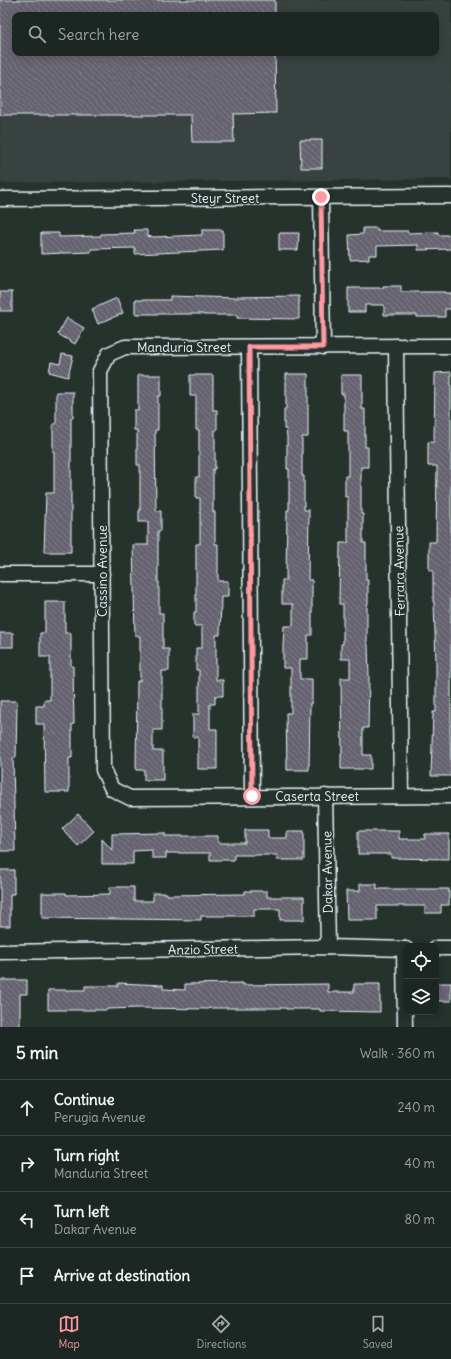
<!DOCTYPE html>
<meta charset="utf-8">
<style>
:root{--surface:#1c2622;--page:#29322f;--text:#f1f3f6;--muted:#a0a5a5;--line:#3a4340;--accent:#ff9aa2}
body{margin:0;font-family:Delius,sans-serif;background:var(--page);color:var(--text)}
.controls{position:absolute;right:12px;bottom:12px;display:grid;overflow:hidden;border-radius:8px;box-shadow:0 2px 10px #0003}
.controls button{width:36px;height:36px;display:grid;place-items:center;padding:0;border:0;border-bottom:1px solid var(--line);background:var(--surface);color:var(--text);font:20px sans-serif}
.stop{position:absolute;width:12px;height:12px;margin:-9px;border:3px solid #ff9aa2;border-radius:50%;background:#fff}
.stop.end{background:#ff9aa2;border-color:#fff;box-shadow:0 1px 4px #0008}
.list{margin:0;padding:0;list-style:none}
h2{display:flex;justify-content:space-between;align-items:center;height:52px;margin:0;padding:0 16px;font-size:17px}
h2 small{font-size:13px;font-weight:400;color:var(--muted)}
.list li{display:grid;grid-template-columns:26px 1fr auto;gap:12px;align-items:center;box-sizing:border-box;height:56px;padding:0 16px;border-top:1px solid var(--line)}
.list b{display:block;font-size:15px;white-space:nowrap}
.list p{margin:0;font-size:13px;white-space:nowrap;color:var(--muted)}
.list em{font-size:13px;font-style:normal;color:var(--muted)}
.icon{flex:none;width:22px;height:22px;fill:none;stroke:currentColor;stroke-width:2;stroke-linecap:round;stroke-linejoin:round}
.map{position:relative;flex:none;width:451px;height:1027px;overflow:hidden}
.search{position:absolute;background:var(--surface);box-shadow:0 2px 10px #0003;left:12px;right:12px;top:12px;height:44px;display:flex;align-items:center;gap:10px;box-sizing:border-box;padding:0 14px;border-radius:8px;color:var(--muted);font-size:15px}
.sheet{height:276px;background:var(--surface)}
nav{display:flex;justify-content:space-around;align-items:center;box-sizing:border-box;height:56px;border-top:1px solid var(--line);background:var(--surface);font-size:11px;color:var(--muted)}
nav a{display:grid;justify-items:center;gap:2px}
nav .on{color:var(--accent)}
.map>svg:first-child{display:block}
.built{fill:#394241;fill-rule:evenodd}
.building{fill:url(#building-back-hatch);stroke:#e8f1f8}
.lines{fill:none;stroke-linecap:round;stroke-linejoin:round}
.minor-casing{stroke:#e8f1f8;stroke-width:17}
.minor{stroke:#26332d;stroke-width:14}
.route{stroke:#ff9aa2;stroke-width:5}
.labels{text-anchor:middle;stroke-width:3;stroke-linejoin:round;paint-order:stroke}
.street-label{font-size:13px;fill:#e8f1f8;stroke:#26332d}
</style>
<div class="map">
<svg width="451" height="1027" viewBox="0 0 451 1027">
<defs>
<pattern id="building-back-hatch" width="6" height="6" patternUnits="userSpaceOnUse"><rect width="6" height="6" fill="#666470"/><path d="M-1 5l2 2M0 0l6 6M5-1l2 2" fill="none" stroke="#7c7b85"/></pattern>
</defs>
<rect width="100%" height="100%" fill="#26332d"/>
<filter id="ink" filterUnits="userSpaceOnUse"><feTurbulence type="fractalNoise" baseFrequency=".025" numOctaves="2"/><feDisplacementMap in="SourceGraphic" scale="8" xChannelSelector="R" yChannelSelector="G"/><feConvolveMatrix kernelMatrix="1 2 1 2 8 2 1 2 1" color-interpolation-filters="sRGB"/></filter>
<g filter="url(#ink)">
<path class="built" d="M 0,0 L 451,0 L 451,179 L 0,183 ZM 15,15 L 436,15 L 436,53 L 15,53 Z"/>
<g class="building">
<polygon points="0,0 275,0 275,15 15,15 15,53 275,53 276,113 233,114 234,142 192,142 191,115 0,115"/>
<polygon points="300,140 322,140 322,168 301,168"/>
<polygon points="363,228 377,228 377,231 408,231 408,233 438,232 438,235 451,235 451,249 418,250 418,245 377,246 377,255 369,255 369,259 350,260 349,235 363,234"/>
<polygon points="134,230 147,230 147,236 154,237 202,235 202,230 223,230 223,250 135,254 135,248 91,249 91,252 41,254 41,233 59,233 59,237 101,236 101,234 135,233"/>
<polygon points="279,233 299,233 298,250 279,250"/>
<polygon points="383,286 401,286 401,292 445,292 445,293 451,293 451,309 445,309 445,317 417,317 417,315 384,315 384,305 365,305 365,312 348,312 348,288 383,288"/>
<rect x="0" y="292" width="12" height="19"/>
<polygon points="170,296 237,298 237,297 299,296 299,319 237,318 237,315 203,315 203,314 135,314 135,300 170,300"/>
<polygon points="117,298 123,313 98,324 92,309"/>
<polygon points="67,318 84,328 75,344 58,334"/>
<polygon points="62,354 73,356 68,377 49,372 51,362 60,364"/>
<polygon points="451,372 451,725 450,725 451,776 431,776 433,712 436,712 436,663 434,602 433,602 433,570 429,570 429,542 436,542 437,466 428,466 428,442 434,442 435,373"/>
<polygon points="286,374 308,374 308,437 302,437 302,476 304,476 304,510 309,510 308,580 312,580 312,635 308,635 308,659 300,659 300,679 312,679 312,703 310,703 309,770 287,770 286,713 291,713 291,668 283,668 283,646 284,626 293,626 293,604 282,604 282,580 286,580 287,510 289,510 289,469 287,469 287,437 286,429 284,429 284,409 286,409"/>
<polygon points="138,375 161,375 161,396 158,396 158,430 155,430 156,511 161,511 161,531 158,531 158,582 159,582 159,613 163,613 163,649 169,649 169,671 162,671 162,730 153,730 153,751 163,751 163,780 144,780 144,770 136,770 137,681 140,681 140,636 135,636 133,545 148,545 148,522 139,522 139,511 140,511 140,465 137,465 137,430 134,430 134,410 138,410"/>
<polygon points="190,375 213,375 213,410 217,410 217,430 215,430 215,469 213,469 213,512 215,512 215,544 218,544 218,581 228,581 228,597 221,597 220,635 216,635 216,680 223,680 223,696 215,696 215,704 210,704 210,729 217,729 217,769 198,769 198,737 193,737 193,714 199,714 199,670 196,670 196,648 202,648 202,626 194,626 194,612 196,612 196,544 200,544 200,498 196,498 196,477 199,477 199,430 196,430 196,396 190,396"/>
<polygon points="341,375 362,375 362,409 365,409 365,447 368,447 368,467 361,467 361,514 363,514 363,543 366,543 366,580 368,580 368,604 367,604 367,644 368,644 369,678 368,728 363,728 363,755 371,755 371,769 341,769 341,754 342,754 341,678 350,678 350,659 341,659 341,644 343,644 343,604 339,604 340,543 348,543 348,497 345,497 345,476 348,476 348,431 344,431 344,394 341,394"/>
<polygon points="56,392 73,392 73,418 71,418 71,552 44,552 46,493 54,493 54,452 53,452 53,424 56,424"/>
<polygon points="45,602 65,602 65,633 71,633 71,666 73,666 74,724 72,724 72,758 69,758 69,792 45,792 44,724 36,724 36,706 44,706 44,700 50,700 50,657 40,657 40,633 45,633"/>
<rect x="0" y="633" width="13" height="14"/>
<polygon points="0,701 17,701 16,758 13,758 15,851 0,851"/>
<polygon points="78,814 94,831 78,846 62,829"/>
<polygon points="245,830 268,830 268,838 287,838 287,831 304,831 304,860 277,860 277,855 234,855 234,860 210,860 210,853 166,853 166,858 152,858 152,850 133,851 133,864 102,864 102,839 112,850 112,834 165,833 165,836 218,836 218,843 245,843"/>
<polygon points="358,831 399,831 399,839 425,839 425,834 449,834 449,859 391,858 391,854 358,854"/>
<polygon points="0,870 14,870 14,894 10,894 10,926 0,926"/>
<polygon points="360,884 377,884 377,889 449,889 449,905 441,905 441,913 425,913 425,906 377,906 377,920 347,920 346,891 360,891"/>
<polygon points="110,887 134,887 134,901 153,901 153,893 167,893 167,895 245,894 245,891 267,891 267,897 304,897 304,920 280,920 280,909 254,909 254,916 201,916 201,920 42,918 42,893 66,893 66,895 110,894"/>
<polygon points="0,980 27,980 27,994 20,994 20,1027 0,1027"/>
<polygon points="118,983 163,985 163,989 185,990 185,984 243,983 243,985 328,984 328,992 354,992 354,984 380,984 380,1012 320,1011 320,1009 286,1009 286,1008 209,1008 209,1009 139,1008 107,1009 107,1010 48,1010 48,990 85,990 85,986 118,986"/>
<rect x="436" y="983" width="15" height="18"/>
</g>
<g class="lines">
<g class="minor-casing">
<g id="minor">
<polyline points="321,197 323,347"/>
<polyline points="0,199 451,196"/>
<polyline points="396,346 401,796"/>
<polyline points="451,346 125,347 109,354 100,371 103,770 112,789 130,798 451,796"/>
<polyline points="249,347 252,796"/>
<polyline points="0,574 102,574"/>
<polyline points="325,796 328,947"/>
<polyline points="436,948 451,948"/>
<polyline points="404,949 405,1027"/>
<polyline points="0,952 328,947 406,949"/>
</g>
</g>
<use href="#minor" class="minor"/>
</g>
</g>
<g class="lines" filter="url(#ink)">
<polyline class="route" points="252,796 249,347 323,347 321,197"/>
</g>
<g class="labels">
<g class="street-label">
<text x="225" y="203">Steyr Street</text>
<text x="184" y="352">Manduria Street</text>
<text transform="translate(102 571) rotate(-90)" y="5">Cassino Avenue</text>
<text transform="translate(399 571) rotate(-91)" y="5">Ferrara Avenue</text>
<text x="317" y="801">Caserta Street</text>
<text transform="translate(327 872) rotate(-91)" y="5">Dakar Avenue</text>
<text transform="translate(203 949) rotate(-1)" y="5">Anzio Street</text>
</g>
</g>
</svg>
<div class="controls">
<button><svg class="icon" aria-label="locate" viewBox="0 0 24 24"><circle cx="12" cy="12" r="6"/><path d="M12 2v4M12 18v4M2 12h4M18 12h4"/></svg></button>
<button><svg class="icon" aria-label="layers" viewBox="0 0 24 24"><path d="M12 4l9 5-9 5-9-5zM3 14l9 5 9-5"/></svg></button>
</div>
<div class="stop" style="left:252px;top:796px"></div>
<div class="stop end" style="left:321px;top:197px"></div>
<div class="search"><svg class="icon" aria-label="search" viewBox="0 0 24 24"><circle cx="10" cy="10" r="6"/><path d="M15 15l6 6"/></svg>Search here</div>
</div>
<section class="sheet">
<h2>5 min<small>Walk · 360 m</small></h2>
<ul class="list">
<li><svg class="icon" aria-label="ahead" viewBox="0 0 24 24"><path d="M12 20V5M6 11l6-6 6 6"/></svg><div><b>Continue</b><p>Perugia Avenue</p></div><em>240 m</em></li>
<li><svg class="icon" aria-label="right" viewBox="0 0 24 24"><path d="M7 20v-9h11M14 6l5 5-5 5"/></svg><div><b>Turn right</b><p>Manduria Street</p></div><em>40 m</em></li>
<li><svg class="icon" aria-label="left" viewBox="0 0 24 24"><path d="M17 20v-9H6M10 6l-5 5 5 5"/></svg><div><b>Turn left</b><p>Dakar Avenue</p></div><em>80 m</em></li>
<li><svg class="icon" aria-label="arrive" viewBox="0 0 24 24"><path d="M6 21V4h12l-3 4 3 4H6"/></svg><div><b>Arrive at destination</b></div></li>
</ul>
</section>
<nav>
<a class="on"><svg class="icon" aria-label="map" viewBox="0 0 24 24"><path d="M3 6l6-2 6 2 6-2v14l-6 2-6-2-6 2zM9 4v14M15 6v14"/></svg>Map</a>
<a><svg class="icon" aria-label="directions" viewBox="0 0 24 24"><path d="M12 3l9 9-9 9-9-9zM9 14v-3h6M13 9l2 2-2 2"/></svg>Directions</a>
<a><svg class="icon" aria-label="saved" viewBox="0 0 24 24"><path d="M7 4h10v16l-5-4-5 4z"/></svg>Saved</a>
</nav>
